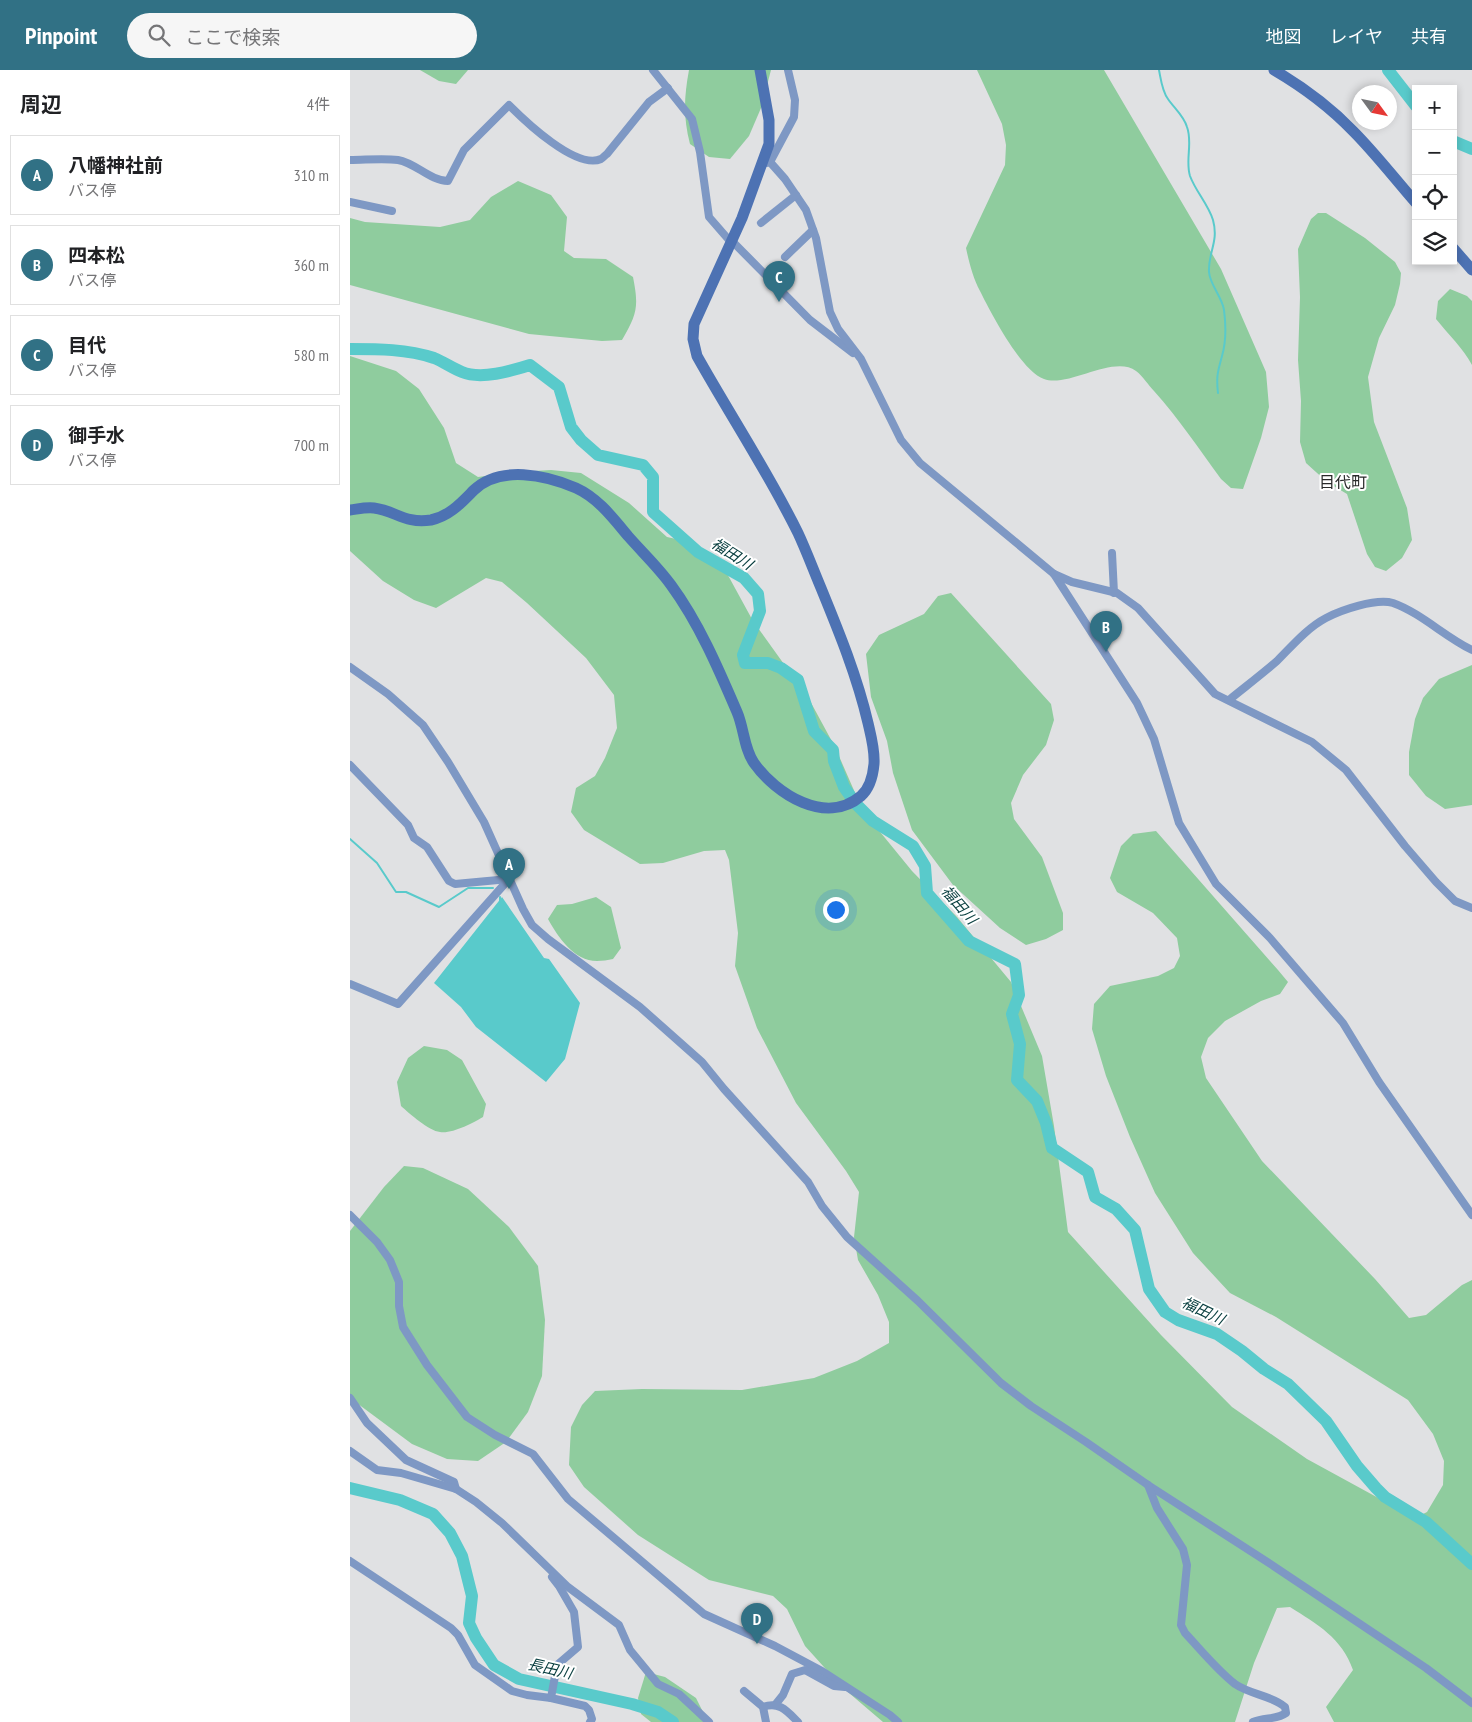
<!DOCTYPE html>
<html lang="ja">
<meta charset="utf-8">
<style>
:root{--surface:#fff;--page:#f6f6f6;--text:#202124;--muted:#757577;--line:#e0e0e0;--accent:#317185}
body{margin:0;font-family:"PT Sans Narrow","Noto Sans JP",sans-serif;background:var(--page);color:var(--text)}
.controls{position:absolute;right:15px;top:15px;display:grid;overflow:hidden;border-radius:0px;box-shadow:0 2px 8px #0003}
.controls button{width:45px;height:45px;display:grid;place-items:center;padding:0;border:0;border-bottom:1px solid var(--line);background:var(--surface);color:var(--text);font:25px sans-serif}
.compass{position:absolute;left:1002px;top:15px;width:45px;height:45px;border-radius:50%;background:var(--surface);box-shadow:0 2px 8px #0003;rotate:123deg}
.you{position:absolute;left:485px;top:839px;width:18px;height:18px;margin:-12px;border:4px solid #fff;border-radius:50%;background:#1a73e8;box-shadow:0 0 0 8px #1a73e833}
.badge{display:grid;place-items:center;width:32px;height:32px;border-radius:50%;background:var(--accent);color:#fff;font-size:16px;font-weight:700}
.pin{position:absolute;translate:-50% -41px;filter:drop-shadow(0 1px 2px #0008)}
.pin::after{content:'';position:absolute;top:26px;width:18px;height:15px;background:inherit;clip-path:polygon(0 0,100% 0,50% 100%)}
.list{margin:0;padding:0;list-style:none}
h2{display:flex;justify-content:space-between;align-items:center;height:65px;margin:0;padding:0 20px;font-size:21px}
h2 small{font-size:16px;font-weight:400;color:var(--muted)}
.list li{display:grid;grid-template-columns:32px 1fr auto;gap:15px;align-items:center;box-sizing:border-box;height:80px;margin:0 10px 10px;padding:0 10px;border:1px solid var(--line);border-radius:0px}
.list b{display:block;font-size:19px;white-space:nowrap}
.list p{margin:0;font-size:16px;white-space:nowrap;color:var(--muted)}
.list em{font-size:16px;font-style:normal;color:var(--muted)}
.icon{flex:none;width:28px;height:28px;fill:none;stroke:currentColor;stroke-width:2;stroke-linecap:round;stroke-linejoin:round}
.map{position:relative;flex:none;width:1122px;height:1652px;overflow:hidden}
header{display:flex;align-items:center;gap:30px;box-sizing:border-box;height:70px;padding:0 25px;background:var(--accent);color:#fff}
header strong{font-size:24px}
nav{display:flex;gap:28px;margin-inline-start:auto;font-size:18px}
.search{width:350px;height:45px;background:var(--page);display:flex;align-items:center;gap:12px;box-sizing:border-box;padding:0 18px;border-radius:28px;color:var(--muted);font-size:19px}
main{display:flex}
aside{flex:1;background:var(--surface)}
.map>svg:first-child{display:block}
.green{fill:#8fcc9e}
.water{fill:#59cacb}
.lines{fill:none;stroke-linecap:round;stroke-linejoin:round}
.stream{stroke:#59cacb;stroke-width:2}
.river{stroke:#59cacb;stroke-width:12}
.street{stroke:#7e98c4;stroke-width:8}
.secondary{stroke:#4d72b3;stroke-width:11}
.labels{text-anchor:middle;stroke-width:4;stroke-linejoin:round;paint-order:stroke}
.water-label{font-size:15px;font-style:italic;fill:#073d3e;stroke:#fff}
.quarter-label{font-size:16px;fill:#292a2a;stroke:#fff}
</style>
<header>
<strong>Pinpoint</strong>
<div class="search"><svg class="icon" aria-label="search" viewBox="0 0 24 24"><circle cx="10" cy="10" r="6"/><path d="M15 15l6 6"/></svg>ここで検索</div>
<nav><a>地図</a><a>レイヤ</a><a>共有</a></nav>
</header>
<main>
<aside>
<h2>周辺<small>4件</small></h2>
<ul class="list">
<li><span class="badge">A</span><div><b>八幡神社前</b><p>バス停</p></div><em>310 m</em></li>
<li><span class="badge">B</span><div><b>四本松</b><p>バス停</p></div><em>360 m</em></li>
<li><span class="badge">C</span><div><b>目代</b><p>バス停</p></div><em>580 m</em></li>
<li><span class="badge">D</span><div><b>御手水</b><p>バス停</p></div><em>700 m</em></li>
</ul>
</aside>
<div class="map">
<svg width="1122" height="1652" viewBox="0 0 1122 1652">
<rect width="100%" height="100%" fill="#e0e1e3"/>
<g class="green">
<polygon points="70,0 118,0 106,14 89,11"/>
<path d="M 339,0 L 421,0 L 411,38 L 399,66 L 380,89 L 359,87 L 340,74 C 333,47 334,27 339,0 Z"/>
<path d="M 627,0 L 754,0 L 871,199 L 916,302 L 919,337 L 911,368 L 893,419 L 881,418 L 871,409 C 849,379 829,349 804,321 C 798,315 793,306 786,301 C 764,284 718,318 694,309 C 671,301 641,243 630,221 C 623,208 619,192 616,178 L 655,95 L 656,75 L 652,54 Z"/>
<path d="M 168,111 L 201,125 L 217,147 L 214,181 L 224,188 L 256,189 L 283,207 C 289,237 287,244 272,270 L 252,271 L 179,264 L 0,215 L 0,148 L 15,152 L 90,157 L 120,150 L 141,127 Z"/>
<polygon points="968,143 976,143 1015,168 1045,192 1051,203 1050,214 1045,235 1029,268 1018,307 1024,352 1057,438 1062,470 1052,488 1036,501 1025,497 1017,484 997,424 977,412 956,393 950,372 951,331 948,290 950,227 948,179 961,149"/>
<path d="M 1100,219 L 1117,226 L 1122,231 L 1122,295 C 1113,278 1098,264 1086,249 L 1088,231 Z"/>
<path d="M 0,286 L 46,301 L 69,319 L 94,358 L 106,393 L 128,407 L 166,402 L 201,400 L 231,403 L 279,433 L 317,467 L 340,472 L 374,498 L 403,551 L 459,629 L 485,677 L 513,741 L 562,801 L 607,847 L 661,912 L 692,986 L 704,1056 L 718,1162 L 811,1265 L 882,1337 L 957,1389 L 1065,1448 L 1077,1442 L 1093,1415 L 1094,1391 L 1083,1364 L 1058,1330 L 926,1247 L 880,1223 L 843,1183 L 805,1123 L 780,1067 L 756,1006 L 742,959 L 744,934 L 760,916 L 808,906 L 824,898 L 830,886 L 827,868 L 803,843 L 767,822 L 760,808 L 771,776 L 783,764 L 806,761 L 928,900 L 938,912 L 930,924 L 911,931 L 875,951 L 858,968 L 851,987 L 856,1008 L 912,1091 L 1025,1209 L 1059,1248 L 1076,1245 L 1112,1215 L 1122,1210 L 1122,1652 L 984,1652 L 976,1637 L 1003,1600 C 992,1568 967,1554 940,1537 L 927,1538 L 904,1593 L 885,1652 L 533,1652 L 492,1617 L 455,1576 L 437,1539 L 423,1526 L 359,1510 L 288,1465 L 234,1417 L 219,1395 L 221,1357 L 232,1335 L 245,1321 L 292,1319 L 392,1320 L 464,1308 L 507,1291 L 539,1273 L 539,1252 L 528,1225 L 508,1190 L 504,1167 L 509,1122 L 496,1101 L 446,1033 L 407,958 L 385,896 L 388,863 L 379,790 L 375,780 L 354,781 L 313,793 L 290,794 L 234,760 L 221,742 L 226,718 L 245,706 L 255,688 L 267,658 L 264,625 L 236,588 L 177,533 L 152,512 L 136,508 L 86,538 L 64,530 L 33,511 L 0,481 Z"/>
<polygon points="601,523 701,634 704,650 696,675 673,705 661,733 664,749 692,787 713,843 713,860 696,869 676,875 650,858 603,815 562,760 543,703 537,671 521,627 516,584 529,565 574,544 588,526"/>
<polygon points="1122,595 1122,735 1095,739 1076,726 1059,705 1059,682 1065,649 1073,628 1089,609"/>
<path d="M 246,827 L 261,837 L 271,878 L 263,889 C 258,890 252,891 247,891 C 224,891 208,867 198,849 L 207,835 L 222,834 Z"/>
<path d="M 74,976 L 97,980 L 112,990 L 136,1034 L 133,1047 C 123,1053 102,1064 90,1062 C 79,1061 59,1043 51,1036 L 47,1012 L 58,988 Z"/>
<polygon points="54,1096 73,1098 118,1119 159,1157 188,1196 195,1250 192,1306 178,1342 156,1372 128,1391 97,1389 62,1374 0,1328 0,1161 34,1117"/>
<polygon points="296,1602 315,1607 346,1628 358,1652 301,1652 291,1644 288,1628"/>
</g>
<polygon class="water" points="152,827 194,888 199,889 230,933 215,989 196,1012 126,957 111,937 84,913"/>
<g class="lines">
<g class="stream">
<path d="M 809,0 C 811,10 812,21 818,29 C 824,38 834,46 837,57 C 843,73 835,90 840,106 C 846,122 858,134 863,150 C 869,172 858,182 859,202 C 860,215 872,227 874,240 C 876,255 876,272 872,286 C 868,301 866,306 868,323"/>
<polyline points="0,769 27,793 46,822 56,822 89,837 118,818 143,818"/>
<polyline points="150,827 150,832"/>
</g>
<g class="river">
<polyline points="1038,0 1066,36"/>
<polyline points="1103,71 1122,79"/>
<path d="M 0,279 C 28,279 57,279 84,288 C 94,292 102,298 112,302 C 131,310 161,301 180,295 L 209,317 L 221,357 L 231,370 L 248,385 L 293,395 L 303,407 L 303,442 L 348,482 L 394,508 L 408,524 L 410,541 L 393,585 L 395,593 L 418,593 L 431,598 L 448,610 L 464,661 L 483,680 L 484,691 L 494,717 L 506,734 L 523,751 L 563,776 L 575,796 L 577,823 L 619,871 L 665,894 L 669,925 L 662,944 L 670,974 L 667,1010 L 687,1031 L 696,1053 L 702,1078 L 738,1102 L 745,1127 L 766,1139 L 785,1160 L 799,1219 L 815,1242 L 828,1250 L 867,1264 L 892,1281 L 914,1299 L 938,1314 L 976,1351 L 1007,1396 L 1026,1418 L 1035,1427 L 1076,1452 L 1122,1494"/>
<polyline points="0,1418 50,1430 83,1444 100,1463 112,1486 122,1526 119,1553 126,1568 144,1595 169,1609 282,1634 308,1642 323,1652"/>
</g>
<g class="street">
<polyline points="303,0 342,49 350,82 359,147 379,170 382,171 460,250 503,283"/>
<path d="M 0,90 C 15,90 33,88 48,90 C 66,93 80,111 98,111 L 114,80 L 159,35 C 175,51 226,100 251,89 C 253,88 255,85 257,84 L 299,32 L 318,18"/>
<polyline points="420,92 435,109 456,140 466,168 480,242 488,259 511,289 551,370 570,393 704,504 787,633 804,669 829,753 866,814 920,868 993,953 1029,1012 1122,1145"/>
<polyline points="416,93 420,92 444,47 445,30 438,0"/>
<polyline points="0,132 42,141"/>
<polyline points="411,153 446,125"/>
<polyline points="435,187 463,160"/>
<polyline points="762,483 764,523"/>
<polyline points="704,504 722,512 767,523 788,538 865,624 962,672 996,700 1055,776 1086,812 1105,831 1122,838"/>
<polyline points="0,597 38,624 73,655 98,692 134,752 173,839 182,855 198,869 290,937 352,992 374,1019 458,1112 472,1136 497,1167 568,1231 651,1313 681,1336 736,1372 798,1415 922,1495 1076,1598 1122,1633"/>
<path d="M 879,630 C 895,617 912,604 927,591 C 942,576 957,558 976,548 C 991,540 1026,528 1043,533 C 1071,543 1095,567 1122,580"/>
<polyline points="0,695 58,755 64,768 77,777 99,811 105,814 159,809"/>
<polyline points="0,914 48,934 159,809"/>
<polyline points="0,1145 27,1172 40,1190 49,1212 49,1236 53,1257 77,1295 117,1347 145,1365 183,1384 218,1429 354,1544 425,1576 472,1601 540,1645 548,1652"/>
<polyline points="0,1328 17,1353 56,1390 104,1412 106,1419"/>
<polyline points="0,1381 27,1400 51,1403 106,1419 126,1432 152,1453 218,1517 269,1555 280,1580 308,1614 329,1624 359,1652"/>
<path d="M 798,1415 L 807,1438 L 833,1479 L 837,1495 L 831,1555 L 835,1563 C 851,1580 867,1600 885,1614 C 901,1625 921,1625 935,1637 L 936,1643 C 927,1650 914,1647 903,1652"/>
<polyline points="0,1491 101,1558 108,1565 125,1595 162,1621 177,1625 201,1628"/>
<polyline points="202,1507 209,1516 224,1542 228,1577 207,1595 201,1628 235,1636 239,1640 242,1649 240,1652"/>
<polyline points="394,1621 413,1637 416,1652"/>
<polyline points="425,1635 433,1625 442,1604 455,1600 484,1616 495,1617"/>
<path d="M 413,1637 C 429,1631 437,1641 448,1652"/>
</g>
<g class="secondary">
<path d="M 924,0 C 953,17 980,37 1003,61 C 1025,83 1045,109 1066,133"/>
<polyline points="1103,178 1122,200"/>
<path d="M 0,440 C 8,439 16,437 24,438 C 46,441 55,454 81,450 C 100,446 112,432 124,420 C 150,395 196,405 226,418 C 248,428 263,448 278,466 C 292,482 309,498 321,515 C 349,553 369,600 387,642 C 394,658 394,679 404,693 C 426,724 476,756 511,726 C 520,718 523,705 524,694 C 525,680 521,666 518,653 C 507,606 489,562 471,518 C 463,499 456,480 448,463 C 418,402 380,345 347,286 L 343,269 L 344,254 L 392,148 L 419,74 L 419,50 L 410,0"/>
</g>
</g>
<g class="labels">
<g class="water-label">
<text transform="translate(382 484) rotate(32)" y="5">福田川</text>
<text transform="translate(609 835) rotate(49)" y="5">福田川</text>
<text transform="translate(853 1241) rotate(25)" y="5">福田川</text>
<text transform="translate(200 1599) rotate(13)" y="5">長田川</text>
</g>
<g class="quarter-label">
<text x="993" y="418">目代町</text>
</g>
</g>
</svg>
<div class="controls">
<button>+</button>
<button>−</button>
<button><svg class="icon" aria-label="locate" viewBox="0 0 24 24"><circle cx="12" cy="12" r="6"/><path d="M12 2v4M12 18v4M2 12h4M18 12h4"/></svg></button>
<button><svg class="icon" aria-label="layers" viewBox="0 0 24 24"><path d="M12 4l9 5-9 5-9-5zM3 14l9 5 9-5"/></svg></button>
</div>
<svg class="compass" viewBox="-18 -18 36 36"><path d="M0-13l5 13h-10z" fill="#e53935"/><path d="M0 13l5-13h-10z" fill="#757577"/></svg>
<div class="you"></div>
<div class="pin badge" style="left:159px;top:819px">A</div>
<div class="pin badge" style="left:756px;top:582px">B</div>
<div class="pin badge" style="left:429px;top:232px">C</div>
<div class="pin badge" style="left:407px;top:1574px">D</div>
</div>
</main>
